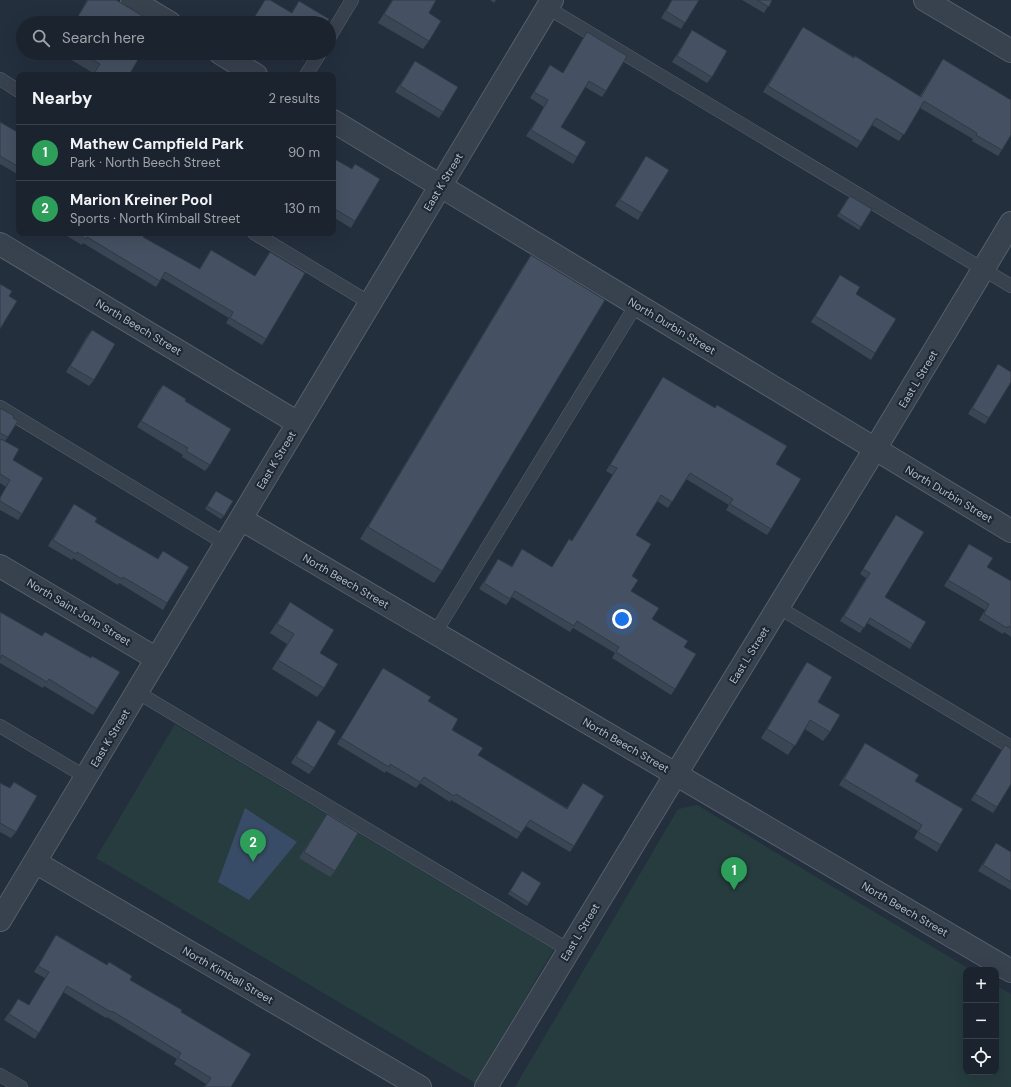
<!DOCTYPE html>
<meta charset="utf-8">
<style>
:root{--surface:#1b232e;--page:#242b36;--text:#f1f3f6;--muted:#a0a4aa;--line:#39404a;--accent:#2563eb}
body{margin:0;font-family:"DM Sans",sans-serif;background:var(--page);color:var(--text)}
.controls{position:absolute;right:12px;bottom:12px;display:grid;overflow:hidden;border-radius:8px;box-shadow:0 4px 16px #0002}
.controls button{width:36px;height:36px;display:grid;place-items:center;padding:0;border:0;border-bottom:1px solid var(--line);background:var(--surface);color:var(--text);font:20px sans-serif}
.you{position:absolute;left:622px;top:619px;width:14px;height:14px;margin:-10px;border:3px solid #fff;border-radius:50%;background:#1a73e8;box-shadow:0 0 0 6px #1a73e833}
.badge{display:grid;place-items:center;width:26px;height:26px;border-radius:50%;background:var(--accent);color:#fff;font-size:13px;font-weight:700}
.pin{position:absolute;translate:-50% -33px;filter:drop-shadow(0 1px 2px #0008)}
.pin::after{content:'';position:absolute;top:21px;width:14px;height:12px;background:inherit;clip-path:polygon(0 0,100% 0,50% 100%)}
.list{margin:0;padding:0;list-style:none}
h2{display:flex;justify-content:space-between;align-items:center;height:52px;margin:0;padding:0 16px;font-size:17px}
h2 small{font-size:13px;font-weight:400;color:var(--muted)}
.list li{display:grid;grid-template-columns:26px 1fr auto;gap:12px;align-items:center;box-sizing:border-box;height:56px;padding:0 16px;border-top:1px solid var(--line)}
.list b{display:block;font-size:15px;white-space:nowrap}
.list p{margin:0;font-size:13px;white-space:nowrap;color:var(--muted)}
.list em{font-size:13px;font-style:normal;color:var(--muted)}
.icon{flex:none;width:22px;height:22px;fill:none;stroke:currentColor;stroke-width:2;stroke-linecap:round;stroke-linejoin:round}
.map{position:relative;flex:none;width:1011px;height:1087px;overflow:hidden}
.search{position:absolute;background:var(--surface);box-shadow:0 4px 16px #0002;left:16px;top:16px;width:320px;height:44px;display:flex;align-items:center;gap:10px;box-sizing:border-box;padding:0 14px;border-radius:22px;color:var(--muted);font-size:15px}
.panel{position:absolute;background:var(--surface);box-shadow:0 4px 16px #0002;left:16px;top:72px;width:320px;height:164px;border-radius:8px}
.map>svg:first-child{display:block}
.green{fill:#263c3f}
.water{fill:#394c67}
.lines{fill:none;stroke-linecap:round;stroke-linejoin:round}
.service-casing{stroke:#565f6c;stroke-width:14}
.minor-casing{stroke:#565f6c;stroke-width:24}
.tertiary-casing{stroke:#565f6c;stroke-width:24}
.service{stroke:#38414e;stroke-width:13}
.minor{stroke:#38414e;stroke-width:22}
.tertiary{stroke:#38414e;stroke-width:22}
.wall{fill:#3b4654}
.building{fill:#455162;stroke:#303945}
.labels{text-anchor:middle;stroke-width:4;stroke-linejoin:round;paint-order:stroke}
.street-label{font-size:11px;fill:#b4bcc9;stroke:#1d2633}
</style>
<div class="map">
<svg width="1011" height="1087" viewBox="0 0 1011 1087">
<rect width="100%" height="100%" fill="#242f3e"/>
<g class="green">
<polygon points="175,724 554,949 475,1083 96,858"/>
<polygon points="697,805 971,970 966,970 966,1072 996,1072 996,985 1011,994 1011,1087 515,1087 678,809"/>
</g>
<polygon class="water" points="245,808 297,842 249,900 218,882"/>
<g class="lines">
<g class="service-casing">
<g id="service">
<polyline points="548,8 1011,286"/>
<polyline points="329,38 352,0"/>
<polyline points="306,75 320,53"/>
<polyline points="0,79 19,91"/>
<polyline points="254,233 370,303"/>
<polyline points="0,407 226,544"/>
<polyline points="778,607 1011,747"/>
<polyline points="435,633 636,305"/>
<polyline points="137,692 569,950"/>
<polyline points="0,726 86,777"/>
<polyline points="0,1075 21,1087"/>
</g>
</g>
<g class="minor-casing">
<g id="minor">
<polyline points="132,0 170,23"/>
<polyline points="925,0 1011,51"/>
<polyline points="220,53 256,75"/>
<polyline points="333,121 1011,531"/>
<polyline points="0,244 298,423"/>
<polyline points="241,519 1011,971"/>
<polyline points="0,566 157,659"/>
<polyline points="35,862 420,1087"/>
<polyline points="486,1087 676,774 875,449 1011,223"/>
</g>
</g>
<g class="tertiary-casing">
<polyline id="tertiary" points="0,920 552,0"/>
</g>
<use href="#service" class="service"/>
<use href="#minor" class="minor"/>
<use href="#tertiary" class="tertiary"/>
</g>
<g class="wall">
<polygon points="87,0 116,0 150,23 74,23"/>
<polygon points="265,0 291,13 299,1 327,23 251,23"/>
<polygon points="392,0 436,0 429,13 429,41 423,49 378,23"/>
<polygon points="490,0 496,0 494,3"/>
<polygon points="672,0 699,0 681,29 661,18"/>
<polygon points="742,0 772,0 764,13"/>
<polygon points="803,27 920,96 943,59 1002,150 998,156 972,141 973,139 920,108 899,141 872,125 857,148 763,92"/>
<polygon points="692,30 712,77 707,83 672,62"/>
<polygon points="587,32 606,91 602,97 585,87 561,127 577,157 573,164 526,136 544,107 530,98 550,65 563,73"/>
<polygon points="60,53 142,53 129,75 92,75 93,73"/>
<polygon points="290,53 309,53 303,61"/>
<polygon points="415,61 443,112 439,118 395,92"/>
<polygon points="0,122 19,133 19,175 0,164"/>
<polygon points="646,156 642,213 638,220 615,206"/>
<polygon points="333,158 352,169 355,164 355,221 351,228 333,217"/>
<polygon points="847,199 861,227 859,230 837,216"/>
<polygon points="62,233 145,233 143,237 199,269 211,250 255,276 270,252 266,339 262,345 226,323 229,318 162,278 156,287 83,243 82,245"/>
<polygon points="531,255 442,571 434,583 360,539 523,267"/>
<polygon points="840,275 856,294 875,353 871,360 811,322"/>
<polygon points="92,330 94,380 89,386 66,372 87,336"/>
<polygon points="998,364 989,418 985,424 968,414"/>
<polygon points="663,377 776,464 771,529 767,535 726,510 729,505 686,479 668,508 657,501 636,535 632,576 631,591 652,619 684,647 675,689 671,695 612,658 615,653 573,628 570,632 512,597 506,605 479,589 498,559 512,566 522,549 552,567 569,539 572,540 613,475 606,471"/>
<polygon points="163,385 185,401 210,465 205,471 182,457 183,455 137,427 158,391"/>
<polygon points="0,408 13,418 8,437 5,441 13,460 22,514 18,520 0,510 0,497 6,487 0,483"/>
<polygon points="214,494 224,516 221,519 205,509"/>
<polygon points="74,504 95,522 157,559 163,551 167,603 163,610 119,583 118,585 73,558 72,560 48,546 70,510"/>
<polygon points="896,515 885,597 913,644 910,649 867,623 860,633 840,621 866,578 860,574"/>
<polygon points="969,544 987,567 1011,581 1011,637 1004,632 1003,634 979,620 985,610 944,586 965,550"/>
<polygon points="290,602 320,653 324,688 317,697 272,669 287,644 270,633"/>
<polygon points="0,612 42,636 45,632 97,709 93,715 44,686 43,688 0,663"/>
<polygon points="807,662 818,702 830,732 823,741 805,729 788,755 761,738 801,671"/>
<polygon points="383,668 428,701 452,730 478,755 567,808 583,783 574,846 570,852 526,826 517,839 451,800 450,802 420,783 416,788 386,771 385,773 337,744"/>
<polygon points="318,720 314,768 309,774 291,763"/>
<polygon points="865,743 915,781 941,845 937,852 914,838 918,831 839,785"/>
<polygon points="1005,745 997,807 993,813 971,800"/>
<polygon points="14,782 16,832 11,838 0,832 0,783 9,788"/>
<polygon points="327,814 335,871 330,877 299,858"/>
<polygon points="996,843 1011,852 1011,890 978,871"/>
<polygon points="520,874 529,903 527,906 508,894"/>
<polygon points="56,935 130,980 181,1012 231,1087 204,1087 206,1084 174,1064 177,1059 107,1017 106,1018 63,992 35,1039 4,1020 18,999 29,1005 45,978 34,972 52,941"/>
</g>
<g class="building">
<polygon points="88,0 116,0 151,21 150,23 74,23"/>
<polygon points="265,0 270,0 292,13 299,1 329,19 327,23 255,23 252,21"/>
<polygon points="393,0 436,0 429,13 441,21 429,41 384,14"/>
<polygon points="672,0 699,0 685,23 666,11"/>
<polygon points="757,0 772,0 769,7"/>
<polygon points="803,27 854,58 855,56 921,97 943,59 1011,100 1011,135 1002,150 976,135 977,133 924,101 904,135 876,118 861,142 768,86"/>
<polygon points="692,30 727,51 712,77 677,56"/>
<polygon points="587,32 627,56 606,91 589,81 561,127 586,142 577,157 531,130 548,100 534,92 550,65 563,73"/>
<polygon points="81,53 142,53 129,75 93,75 100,64"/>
<polygon points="415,61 458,87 443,112 400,86"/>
<polygon points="201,72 207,75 199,75"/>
<polygon points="0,122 19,133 19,167 0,156"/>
<polygon points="646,156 669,170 642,213 620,200"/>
<polygon points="333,158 352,169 355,164 380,179 355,221 333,208"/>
<polygon points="850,196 872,209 861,227 839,213"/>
<polygon points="76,233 145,233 143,237 200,269 211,250 255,276 270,252 305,273 266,339 230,318 233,312 165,272 160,281 87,237 86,239"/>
<polygon points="531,255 605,300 442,571 368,527"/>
<polygon points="840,275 860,287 856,294 896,319 875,353 815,316"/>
<polygon points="0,284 12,291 9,296 17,301 0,329"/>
<polygon points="92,330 115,344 94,380 70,366"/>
<polygon points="998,364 1011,372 1011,382 989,418 972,408"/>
<polygon points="663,377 715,408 717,405 787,446 776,464 801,479 771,529 730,504 733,499 690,473 672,502 661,495 636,535 651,544 632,576 638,580 631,591 659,608 652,619 688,641 684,647 696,654 675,689 616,652 619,647 577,621 574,626 515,591 510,599 484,583 498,559 512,567 522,549 552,567 569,539 572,541 617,468 610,465"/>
<polygon points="163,385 186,399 185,401 231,429 210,465 186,451 188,448 141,421"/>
<polygon points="0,408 14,416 13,418 18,421 8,437 0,433"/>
<polygon points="1,439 19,449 13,460 43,478 22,514 0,501 0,498 10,480 0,474 0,441"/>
<polygon points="216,491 233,501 224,516 207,506"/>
<polygon points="74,504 97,518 95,522 158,559 163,551 189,567 167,603 123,577 122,579 77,552 76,554 53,540"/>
<polygon points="896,515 924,532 885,597 926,622 913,644 870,618 864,628 844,616 870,573 863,569"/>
<polygon points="969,544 993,558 987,567 1011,581 1011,628 1008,626 1007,628 984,614 989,604 948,580"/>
<polygon points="290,602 334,630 320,653 338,664 324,688 278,660 294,634 277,624"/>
<polygon points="0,612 42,636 45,632 91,658 92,656 120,672 97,709 49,679 47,682 2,655 0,659"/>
<polygon points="807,662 832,677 818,702 840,715 830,732 810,720 795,746 767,729"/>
<polygon points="383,668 431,697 428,701 458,719 452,730 483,748 478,755 567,809 583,783 604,796 574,846 530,820 521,833 456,794 454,796 424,777 420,782 390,764 389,767 341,738"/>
<polygon points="318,720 336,731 314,768 296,757"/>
<polygon points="865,743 919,775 915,781 963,809 941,845 918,832 922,825 844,779"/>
<polygon points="1005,745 1011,749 1011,784 997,807 975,794"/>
<polygon points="14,782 37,796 16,832 0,823 0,783 10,788"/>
<polygon points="327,814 358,833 335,871 304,852"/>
<polygon points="996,843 1011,852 1011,882 983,865"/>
<polygon points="522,871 541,883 529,903 510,891"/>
<polygon points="56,935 107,965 109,962 132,976 130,980 182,1010 181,1012 251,1054 231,1087 205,1087 211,1078 178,1058 181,1053 112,1011 111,1012 67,986 39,1033 9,1014 18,999 29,1005 49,972 38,966"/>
</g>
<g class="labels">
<g class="street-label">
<text transform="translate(443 182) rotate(-59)" y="4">East K Street</text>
<text transform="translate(672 326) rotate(31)" y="4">North Durbin Street</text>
<text transform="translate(139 327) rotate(31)" y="4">North Beech Street</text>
<text transform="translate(918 379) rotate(-59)" y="4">East L Street</text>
<text transform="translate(276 460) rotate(-59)" y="4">East K Street</text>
<text transform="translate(949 494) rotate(31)" y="4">North Durbin Street</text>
<text transform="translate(346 581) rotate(30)" y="4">North Beech Street</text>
<text transform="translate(79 612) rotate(31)" y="4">North Saint John Street</text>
<text transform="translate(749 655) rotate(-58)" y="4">East L Street</text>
<text transform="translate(110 738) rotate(-59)" y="4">East K Street</text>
<text transform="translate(626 745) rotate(30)" y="4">North Beech Street</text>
<text transform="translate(905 909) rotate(30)" y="4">North Beech Street</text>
<text transform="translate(580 932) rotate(-59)" y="4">East L Street</text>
<text transform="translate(228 975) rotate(30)" y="4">North Kimball Street</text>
</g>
</g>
</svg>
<div class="controls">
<button>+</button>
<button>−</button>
<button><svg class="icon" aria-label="locate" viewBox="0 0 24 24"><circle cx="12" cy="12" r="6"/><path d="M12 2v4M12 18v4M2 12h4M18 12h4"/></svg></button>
</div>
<div class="you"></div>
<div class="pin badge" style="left:734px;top:890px;background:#2e9e5b">1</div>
<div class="pin badge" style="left:253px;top:862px;background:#2e9e5b">2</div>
<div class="search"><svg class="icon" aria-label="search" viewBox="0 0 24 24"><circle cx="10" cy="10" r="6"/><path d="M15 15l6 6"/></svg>Search here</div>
<section class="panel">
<h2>Nearby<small>2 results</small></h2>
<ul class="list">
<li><span class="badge" style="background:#2e9e5b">1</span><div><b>Mathew Campfield Park</b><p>Park · North Beech Street</p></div><em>90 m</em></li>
<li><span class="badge" style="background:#2e9e5b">2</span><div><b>Marion Kreiner Pool</b><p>Sports · North Kimball Street</p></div><em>130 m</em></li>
</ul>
</section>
</div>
